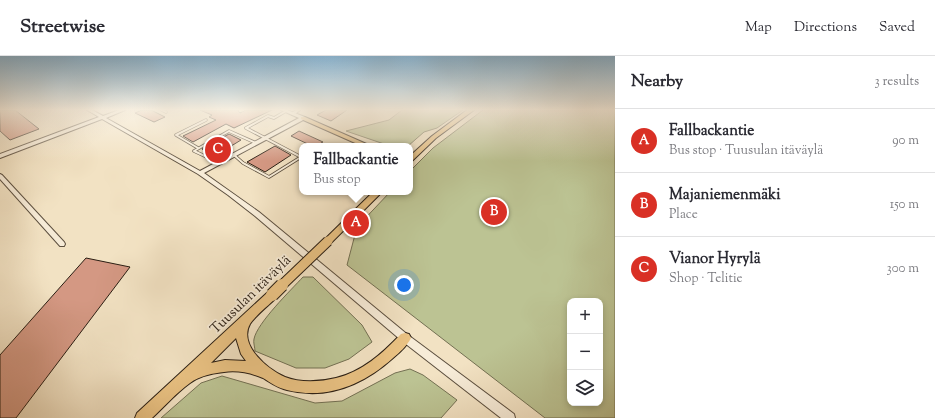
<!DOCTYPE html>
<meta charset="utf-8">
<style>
:root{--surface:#fff;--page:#f7f7f7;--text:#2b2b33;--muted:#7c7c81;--line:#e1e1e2;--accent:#d93025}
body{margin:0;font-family:"Sorts Mill Goudy",serif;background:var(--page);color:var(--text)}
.controls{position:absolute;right:12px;bottom:12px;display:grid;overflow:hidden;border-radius:8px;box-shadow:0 2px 6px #0003}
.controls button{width:36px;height:36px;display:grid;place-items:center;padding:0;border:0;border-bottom:1px solid var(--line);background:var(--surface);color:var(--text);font:20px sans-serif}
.you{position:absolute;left:404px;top:229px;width:14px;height:14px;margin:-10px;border:3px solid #fff;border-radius:50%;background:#1a73e8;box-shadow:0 0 0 6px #1a73e833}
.badge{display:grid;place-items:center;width:26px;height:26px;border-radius:50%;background:var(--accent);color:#fff;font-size:13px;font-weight:700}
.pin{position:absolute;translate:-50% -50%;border:2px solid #fff;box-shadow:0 1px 4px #0006}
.popup{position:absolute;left:299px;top:87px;width:114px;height:52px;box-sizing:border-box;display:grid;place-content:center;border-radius:8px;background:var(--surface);filter:drop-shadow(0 1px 3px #0005);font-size:13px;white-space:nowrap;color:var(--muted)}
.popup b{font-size:15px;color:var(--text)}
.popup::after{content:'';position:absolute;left:50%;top:100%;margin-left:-8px;border:8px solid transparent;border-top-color:var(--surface)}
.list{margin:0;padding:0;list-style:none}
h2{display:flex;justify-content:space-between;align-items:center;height:52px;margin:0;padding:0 16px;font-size:17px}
h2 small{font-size:13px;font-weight:400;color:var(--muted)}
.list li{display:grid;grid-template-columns:26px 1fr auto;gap:12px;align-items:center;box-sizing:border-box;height:64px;padding:0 16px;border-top:1px solid var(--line)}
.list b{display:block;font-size:15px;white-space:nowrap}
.list p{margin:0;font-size:13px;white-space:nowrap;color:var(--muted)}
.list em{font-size:13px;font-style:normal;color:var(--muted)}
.icon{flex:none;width:22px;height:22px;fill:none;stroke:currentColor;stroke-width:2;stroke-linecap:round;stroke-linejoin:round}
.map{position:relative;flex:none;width:615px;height:362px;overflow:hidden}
header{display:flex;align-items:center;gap:24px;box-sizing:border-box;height:56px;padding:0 20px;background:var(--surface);border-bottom:1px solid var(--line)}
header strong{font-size:19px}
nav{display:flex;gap:22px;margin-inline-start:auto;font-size:14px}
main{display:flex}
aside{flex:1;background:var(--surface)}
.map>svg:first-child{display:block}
.green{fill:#bcc393;stroke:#737053;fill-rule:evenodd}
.building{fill:#d49883;stroke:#2a1e13}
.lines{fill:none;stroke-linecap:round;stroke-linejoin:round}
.service-casing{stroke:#5c4f3f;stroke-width:3.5}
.minor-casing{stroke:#5c4f3f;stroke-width:2}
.tertiary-casing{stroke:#5c4f3f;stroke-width:2}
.primary-casing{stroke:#2a1e13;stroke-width:2}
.service{stroke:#f7ecd8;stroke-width:2}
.minor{fill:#f7ecd8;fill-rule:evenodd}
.tertiary{fill:#f7ecd8;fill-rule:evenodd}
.primary{fill:#e9c182;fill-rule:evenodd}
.primary-bridge-far1-casing{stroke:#2a1e13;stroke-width:11;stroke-linecap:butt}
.primary-bridge-casing{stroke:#2a1e13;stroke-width:14;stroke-linecap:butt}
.primary-bridge-far1{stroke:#e9c182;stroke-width:9}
.primary-bridge{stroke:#e9c182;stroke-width:12}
.labels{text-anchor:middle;stroke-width:3.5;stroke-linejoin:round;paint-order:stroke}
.street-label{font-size:14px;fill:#2a1e13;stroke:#f7ecd8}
</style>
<header>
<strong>Streetwise</strong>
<nav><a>Map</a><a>Directions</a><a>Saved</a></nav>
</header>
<main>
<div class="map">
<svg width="615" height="362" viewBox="0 0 615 362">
<rect width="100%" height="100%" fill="#f2e2c3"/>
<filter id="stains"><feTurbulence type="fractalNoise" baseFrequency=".005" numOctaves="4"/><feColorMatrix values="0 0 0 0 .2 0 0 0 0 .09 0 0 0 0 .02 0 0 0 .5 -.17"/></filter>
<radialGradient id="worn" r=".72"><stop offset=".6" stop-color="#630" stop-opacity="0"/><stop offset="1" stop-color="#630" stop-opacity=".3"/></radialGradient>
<g class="green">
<polygon points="402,54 463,54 437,72 424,76 408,90 390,90 346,75 389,64"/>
<path d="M 483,54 L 615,54 L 615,362 L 545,362 L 347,209 L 357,171 L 390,136 L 410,136 L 410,115 L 433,92 ZM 570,245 L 600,245 L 600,347 L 570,347 Z"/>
<path d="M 303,221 L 313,221 L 362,269 L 372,286 L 349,303 L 325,312 L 296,312 L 255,295 C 255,292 253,286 254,283 C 257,267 291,234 303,221 Z"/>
<polygon points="410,313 423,319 457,344 441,362 161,362 201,327 222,320 315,347 342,345 395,317"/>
</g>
<g class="building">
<polygon points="0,54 15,54 39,73 10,84 0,75"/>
<polygon points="142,54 151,54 165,61 154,66 135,57"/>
<polygon points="200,54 238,54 240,57 245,54 272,54 234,72 226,68 193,86 183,80 216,64 209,61 212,59"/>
<polygon points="326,54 347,54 331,65 317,59"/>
<polygon points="299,75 323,86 321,87 327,90 312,90 291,80"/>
<polygon points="229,78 241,84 223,95 212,98 202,93"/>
<polygon points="275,90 291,99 265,116 247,106"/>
<polygon points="86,202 130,211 16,362 0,362 0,299"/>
</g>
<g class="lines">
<g class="service-casing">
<g id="service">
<polyline points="162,54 166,56"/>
<polyline points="240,55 243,54"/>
<polyline points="286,55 274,62 268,60 246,72 301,101"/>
<polyline points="198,92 176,79 206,64"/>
<polyline points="234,99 243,107 269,121 301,101"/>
<polyline points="232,100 224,97 209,102 194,95 229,75 256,87"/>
</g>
</g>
<g class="minor-casing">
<g id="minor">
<polygon points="296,54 300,54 294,59 292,59 292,57"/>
<polygon points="0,118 2,119 64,186 65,188 64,190 60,190 0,123"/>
</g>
</g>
<g class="tertiary-casing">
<polygon id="tertiary" points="87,54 92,54 103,60 119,54 125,54 106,62 200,115 299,62 281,54 287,54 305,61 305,63 204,117 259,156 408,279 514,358 515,362 501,362 402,285 255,160 228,139 198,118 102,63 0,102 0,98 99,61"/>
</g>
<g class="primary-casing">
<g id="primary">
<polygon points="467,54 474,54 436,82 412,105 410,106 410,100 432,80"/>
<polygon points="301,61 305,61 371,90 362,90 301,63"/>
<polygon points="373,136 382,136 331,187 325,187 323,185 325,183"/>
<path d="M 272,235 L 276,236 L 277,239 L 276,242 C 269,249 255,260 250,268 C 238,289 268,314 285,321 C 300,327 320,326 336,322 C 362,316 383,297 401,278 L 405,277 L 409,278 L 411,282 C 407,290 399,297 393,302 C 363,329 327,344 287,334 C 278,332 271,327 263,322 C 251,317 237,314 224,316 C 214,317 199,320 190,327 C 176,337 164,351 152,362 L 135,362 L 137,357 L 268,236 ZM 236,282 L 241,298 L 246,305 L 225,304 L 211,307 Z"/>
</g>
</g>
<use href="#service" class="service"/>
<use href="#minor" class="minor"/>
<use href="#tertiary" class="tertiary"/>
<use href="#primary" class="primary"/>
<g class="primary-bridge-far1-casing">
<polyline id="primary-bridge-far1" points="281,230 328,185"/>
</g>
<g class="primary-bridge-casing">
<polyline id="primary-bridge" points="272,239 282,229"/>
</g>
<use href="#primary-bridge-far1" class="primary-bridge-far1"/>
<use href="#primary-bridge" class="primary-bridge"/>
</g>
<linearGradient id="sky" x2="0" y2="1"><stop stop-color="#8ab7d6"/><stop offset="0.51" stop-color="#f9f2e4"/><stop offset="1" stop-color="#f9f2e4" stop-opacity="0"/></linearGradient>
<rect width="615" height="105" fill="url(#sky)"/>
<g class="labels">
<g class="street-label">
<text transform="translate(250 238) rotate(-44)" y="5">Tuusulan itäväylä</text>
</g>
</g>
<rect width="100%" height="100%" filter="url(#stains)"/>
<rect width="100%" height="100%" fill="url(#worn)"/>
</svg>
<div class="controls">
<button>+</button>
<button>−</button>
<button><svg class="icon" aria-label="layers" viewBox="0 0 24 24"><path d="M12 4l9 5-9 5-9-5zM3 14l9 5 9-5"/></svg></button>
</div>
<div class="you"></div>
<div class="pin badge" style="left:356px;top:167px">A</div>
<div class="popup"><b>Fallbackantie</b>Bus stop</div>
<div class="pin badge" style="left:494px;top:156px">B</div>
<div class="pin badge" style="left:218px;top:94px">C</div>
</div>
<aside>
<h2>Nearby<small>3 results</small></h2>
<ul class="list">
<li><span class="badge">A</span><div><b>Fallbackantie</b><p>Bus stop · Tuusulan itäväylä</p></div><em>90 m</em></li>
<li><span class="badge">B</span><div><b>Majaniemenmäki</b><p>Place</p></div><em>150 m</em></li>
<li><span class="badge">C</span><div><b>Vianor Hyrylä</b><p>Shop · Telitie</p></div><em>300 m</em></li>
</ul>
</aside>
</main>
